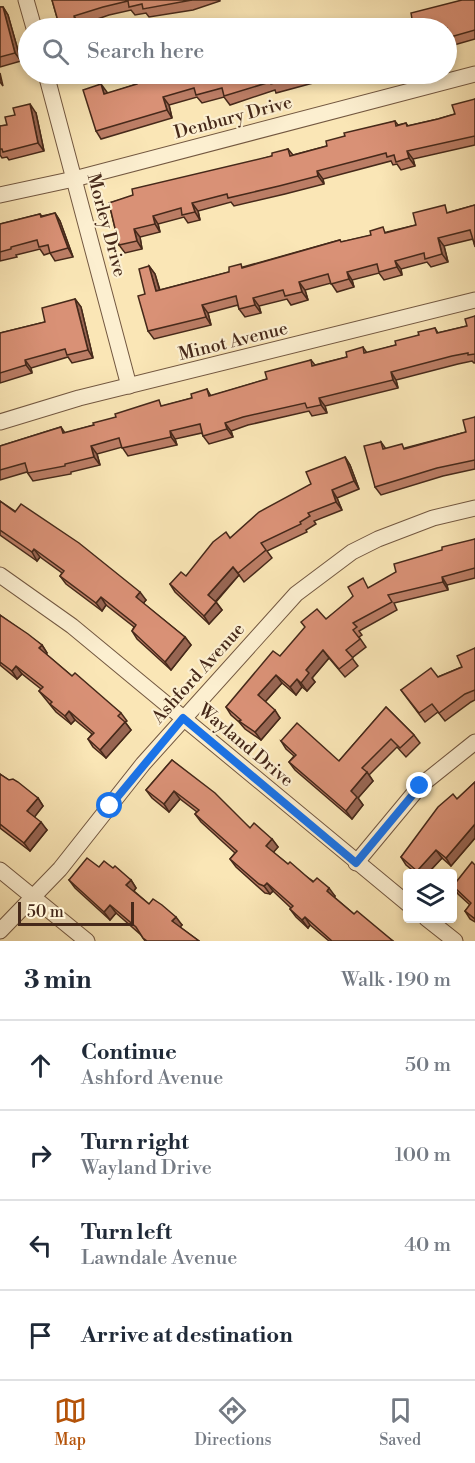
<!DOCTYPE html>
<meta charset="utf-8">
<style>
:root{--surface:#fff;--page:#f6f6f7;--text:#1f2937;--muted:#747a83;--line:#e0e1e3;--accent:#b45309}
body{margin:0;font-family:"Libre Bodoni",serif;background:var(--page);color:var(--text)}
.controls{position:absolute;right:18px;bottom:18px;display:grid;overflow:hidden;border-radius:6px;box-shadow:0 3px 9px #0003}
.controls button{width:54px;height:54px;display:grid;place-items:center;padding:0;border:0;border-bottom:2px solid var(--line);background:var(--surface);color:var(--text);font:30px sans-serif}
.scale{position:absolute;left:18px;bottom:15px;width:116px;box-sizing:border-box;padding-left:6px;border:3px solid #46291a;border-top:0;font-size:16px;line-height:21px;white-space:nowrap;color:#46291a;-webkit-text-stroke:4px #fcefd0;paint-order:stroke}
.stop{position:absolute;width:18px;height:18px;margin:-14px;border:4px solid #1a73e8;border-radius:50%;background:#fff}
.stop.end{background:#1a73e8;border-color:#fff;box-shadow:0 2px 6px #0008}
.list{margin:0;padding:0;list-style:none}
h2{display:flex;justify-content:space-between;align-items:center;height:78px;margin:0;padding:0 24px;font-size:26px}
h2 small{font-size:20px;font-weight:400;color:var(--muted)}
.list li{display:grid;grid-template-columns:39px 1fr auto;gap:18px;align-items:center;box-sizing:border-box;height:90px;padding:0 24px;border-top:2px solid var(--line)}
.list b{display:block;font-size:22px;white-space:nowrap}
.list p{margin:0;font-size:20px;white-space:nowrap;color:var(--muted)}
.list em{font-size:20px;font-style:normal;color:var(--muted)}
.icon{flex:none;width:33px;height:33px;fill:none;stroke:currentColor;stroke-width:2;stroke-linecap:round;stroke-linejoin:round}
.map{position:relative;flex:none;width:475px;height:941px;overflow:hidden}
.search{position:absolute;background:var(--surface);box-shadow:0 3px 9px #0003;left:18px;right:18px;top:18px;height:66px;display:flex;align-items:center;gap:15px;box-sizing:border-box;padding:0 21px;border-radius:33px;color:var(--muted);font-size:22px}
.sheet{height:438px;background:var(--surface)}
nav{display:flex;justify-content:space-around;align-items:center;box-sizing:border-box;height:84px;border-top:2px solid var(--line);background:var(--surface);font-size:16px;color:var(--muted)}
nav a{display:grid;justify-items:center;gap:3px}
nav .on{color:var(--accent)}
.map>svg:first-child{display:block}
.lines{fill:none;stroke-linecap:round;stroke-linejoin:round}
.street-casing{stroke:#735841;stroke-width:17}
.street{stroke:#fcefd0;stroke-width:15}
.wall{fill:#bb7d65;stroke:#46291a;stroke-width:1.5}
.shaded-wall{fill:#986653;stroke:#46291a;stroke-width:1.5}
.building{fill:#d99176;stroke:#46291a;stroke-width:1.5}
.route{stroke:#1a73e8;stroke-width:8}
.labels{text-anchor:middle;stroke-width:4.5;stroke-linejoin:round;paint-order:stroke}
.street-label{font-size:18px;fill:#46291a;stroke:#fcefd0}
</style>
<div class="map">
<svg width="475" height="941" viewBox="0 0 475 941">
<rect width="100%" height="100%" fill="#fae6b6"/>
<filter id="stains"><feTurbulence type="fractalNoise" baseFrequency=".00333" numOctaves="4"/><feColorMatrix values="0 0 0 0 .2 0 0 0 0 .09 0 0 0 0 .02 0 0 0 .5 -.17"/></filter>
<radialGradient id="worn" r=".72"><stop offset=".6" stop-color="#630" stop-opacity="0"/><stop offset="1" stop-color="#630" stop-opacity=".3"/></radialGradient>
<g class="lines">
<g class="street-casing">
<g id="street">
<polyline points="26,0 34,28"/>
<polyline points="46,74 129,386"/>
<polyline points="0,195 74,179 475,74"/>
<polyline points="0,422 79,398 475,300"/>
<polyline points="0,575 72,626 408,904"/>
<polyline points="356,863 420,786 475,742"/>
<polyline points="0,870 87,941"/>
<polyline points="426,918 455,941"/>
<polyline points="0,931 60,869 143,764 296,594 352,552 378,539 433,518 475,508"/>
</g>
</g>
<use href="#street" class="street"/>
</g>
<g class="wall">
<polygon points="52,0 220,0 220,1 193,10 149,17 146,13 135,15 131,10 109,15 80,25 81,28 60,28"/>
<polygon points="475,0 475,39 447,47 447,28 363,28 373,22 377,27 412,19"/>
<polygon points="0,7 3,7 8,15 21,61 0,67"/>
<polygon points="180,74 338,74 339,76 276,93 275,90 230,105 224,97 202,103 197,97 169,105 172,118 101,139 96,131 107,92 107,94 158,77"/>
<polygon points="475,99 475,145 413,159 415,166 401,170 397,164 393,165 391,161 323,179 324,184 285,194 234,206 231,202 198,211 200,220 188,223 184,217 158,224 160,232 140,237 142,249 125,253 119,245 109,203 272,156 288,149 293,155 327,146 345,136 395,121 398,125 406,123 408,126 438,119 455,114"/>
<polygon points="36,113 44,151 9,160 7,157 2,158 0,155 0,126 7,125"/>
<polygon points="475,205 475,247 473,239 444,246 448,262 431,267 427,262 401,269 402,275 384,280 379,273 352,280 354,287 337,292 331,283 305,290 308,300 291,305 287,299 259,306 261,313 245,317 239,309 238,305 208,313 211,325 154,339 148,331 145,294 149,266 155,274 160,290 229,272 243,267 340,240 341,242 387,232 416,225 450,212"/>
<polygon points="55,213 60,221 73,257 55,261 50,253 44,255 40,249 16,255 17,257 0,261 0,224 40,214 42,216"/>
<polygon points="75,299 81,307 93,358 72,363 68,357 31,368 32,373 0,383 0,333 45,322"/>
<polygon points="475,316 475,363 474,363 472,361 458,364 396,380 398,388 325,406 327,413 312,416 309,411 248,425 231,431 233,437 209,444 203,436 202,433 175,439 177,445 128,456 122,447 97,454 100,465 71,472 71,474 33,481 27,472 0,480 0,446 61,427 65,433 94,425 192,398 207,389 211,396 267,379 311,360 315,365 347,357 363,347 367,353 396,345 435,328 438,333 467,326"/>
<polygon points="475,417 475,469 443,476 381,495 375,487 381,442 386,449 405,448 466,432"/>
<polygon points="345,457 350,465 359,489 337,498 342,510 314,521 316,524 306,530 307,532 267,551 272,558 244,582 239,575 216,602 222,610 209,624 175,592 170,584 186,576 230,538 311,484"/>
<polygon points="0,501 146,600 143,603 185,637 191,645 171,670 137,639 132,631 134,627 106,605 102,611 66,584 60,576 62,573 40,557 37,561 0,535"/>
<polygon points="475,539 475,578 447,585 448,590 394,603 397,610 359,631 362,635 359,637 366,647 352,658 358,666 345,677 329,658 312,678 315,682 307,691 302,687 296,695 282,683 265,702 280,718 261,740 245,729 239,722 231,715 226,707 280,656 326,619 369,588"/>
<polygon points="0,615 42,645 47,653 46,654 72,676 121,713 127,721 125,722 131,730 106,758 93,747 88,739 92,734 75,720 71,724 56,712 39,691 41,689 22,674 17,679 0,665"/>
<polygon points="475,648 475,700 471,702 445,721 438,712 425,722 401,690 438,677 462,667"/>
<polygon points="386,707 414,735 420,743 406,757 397,747 369,775 373,781 358,798 363,805 352,819 295,770 289,762 294,756 286,749 281,741 339,761"/>
<polygon points="172,760 250,828 272,839 278,847 273,852 288,864 335,896 334,897 354,914 393,941 329,941 310,925 308,928 296,917 290,909 291,908 273,891 270,894 265,893 236,867 230,859 235,853 201,822 195,814 197,812 180,799 169,812 152,798 146,790"/>
<polygon points="0,774 9,780 38,798 43,806 34,817 47,830 30,851 0,828"/>
<polygon points="475,782 475,838 451,866 442,858 428,873 416,873 406,865 401,857 457,799"/>
<polygon points="475,865 475,922 470,919 465,911 470,905 458,894 453,887"/>
<polygon points="113,868 131,880 136,888 134,891 149,904 182,925 180,927 199,941 145,941 141,935 116,913 110,920 75,888 69,880"/>
</g>
<g class="shaded-wall">
<polygon points="3,7 8,15 21,61 15,53"/>
<polygon points="74,16 80,25 81,28 79,28 76,25"/>
<polygon points="0,73 3,86 0,82"/>
<polygon points="101,84 107,92 110,102 104,94"/>
<polygon points="163,97 169,105 172,118 167,110"/>
<polygon points="30,104 36,113 44,151 38,143"/>
<polygon points="407,151 413,159 415,166 409,158"/>
<polygon points="317,171 323,179 324,184 318,176"/>
<polygon points="192,203 198,211 200,220 195,212"/>
<polygon points="55,213 60,221 73,257 68,248"/>
<polygon points="153,216 158,224 160,232 155,224"/>
<polygon points="134,229 140,237 142,249 137,241"/>
<polygon points="438,238 444,246 448,262 442,254"/>
<polygon points="395,261 401,269 402,275 397,267"/>
<polygon points="149,266 155,274 162,299 156,291"/>
<polygon points="347,272 352,280 354,287 349,279"/>
<polygon points="299,282 305,290 308,300 302,292"/>
<polygon points="253,298 259,306 261,313 255,305"/>
<polygon points="75,299 81,307 93,358 88,350"/>
<polygon points="202,305 208,313 211,325 206,317"/>
<polygon points="25,360 31,368 32,373 26,365"/>
<polygon points="391,372 396,380 398,388 393,380"/>
<polygon points="319,398 325,406 327,413 321,405"/>
<polygon points="225,423 231,431 233,437 227,429"/>
<polygon points="170,431 175,439 177,445 171,437"/>
<polygon points="91,446 97,454 100,465 94,457"/>
<polygon points="345,457 350,465 359,489 354,481"/>
<polygon points="332,490 337,498 342,510 336,502"/>
<polygon points="34,549 40,557 37,561 32,552"/>
<polygon points="233,567 239,575 214,603 208,595"/>
<polygon points="442,577 447,585 448,590 443,582"/>
<polygon points="140,592 146,600 142,605 136,597"/>
<polygon points="101,597 106,605 102,611 96,603"/>
<polygon points="216,602 222,610 209,624 204,616"/>
<polygon points="185,637 191,645 171,670 165,662"/>
<polygon points="42,645 47,653 45,656 39,648"/>
<polygon points="323,650 329,658 312,678 315,682 307,691 301,683 306,670"/>
<polygon points="16,666 22,674 17,679 12,671"/>
<polygon points="276,675 282,683 264,703 258,695"/>
<polygon points="297,679 302,687 296,695 290,687"/>
<polygon points="275,710 280,718 261,740 255,732"/>
<polygon points="69,711 75,720 71,724 65,716"/>
<polygon points="125,722 131,730 106,758 100,750"/>
<polygon points="367,772 373,781 358,798 363,805 352,819 346,811 351,791"/>
<polygon points="174,791 180,799 169,812 164,804"/>
<polygon points="38,798 43,806 33,819 27,811"/>
<polygon points="41,822 47,830 30,851 24,843"/>
<polygon points="475,824 475,838 451,866 446,858"/>
<polygon points="272,839 278,847 272,854 266,846"/>
<polygon points="436,850 442,858 428,873 419,873 417,871"/>
<polygon points="131,880 136,888 132,893 126,885"/>
<polygon points="267,883 273,891 270,894 264,886"/>
<polygon points="329,888 335,896 333,899 327,891"/>
<polygon points="110,905 116,913 110,920 104,912"/>
<polygon points="176,917 182,925 178,929 172,921"/>
<polygon points="305,917 310,925 308,928 302,920"/>
</g>
<g class="building">
<polygon points="52,0 192,0 143,9 142,4 129,7 128,1 103,7 74,16 76,25 63,28 60,28"/>
<polygon points="462,0 475,0 475,30 447,38 447,28 363,28 362,25 373,22 374,28 412,19 411,13"/>
<polygon points="0,7 3,7 15,53 0,57"/>
<polygon points="140,74 153,74 155,78 172,74 173,74 174,75 180,74 312,74 271,84 270,82 224,96 222,88 196,95 194,88 163,97 167,110 96,131 83,90 101,84 104,94 137,84 135,75"/>
<polygon points="475,99 475,136 407,151 409,158 396,162 394,155 387,157 386,153 317,171 318,176 279,186 228,198 227,194 192,203 195,212 182,215 181,208 153,216 155,224 134,229 137,241 119,245 109,203 133,195 132,189 272,156 272,153 288,149 290,156 327,146 326,141 345,136 344,133 395,121 396,126 406,123 407,126 438,119 455,114 452,105"/>
<polygon points="30,104 38,143 3,152 2,149 0,149 0,126 7,125 5,117 15,115 13,108"/>
<polygon points="445,205 447,213 475,205 475,246 470,230 438,238 442,254 425,259 424,253 395,261 397,267 379,272 377,264 347,272 349,279 331,284 328,274 299,282 302,292 285,296 283,290 253,298 255,305 239,309 236,296 202,305 206,317 148,331 138,296 145,294 139,269 149,266 156,291 229,272 229,267 241,264 242,268 340,240 341,242 371,235 370,231 383,227 385,233 416,225 413,213"/>
<polygon points="55,213 68,248 50,253 48,245 39,247 37,240 11,247 11,249 0,252 0,224 40,214 41,217"/>
<polygon points="75,299 88,350 67,355 65,349 25,360 26,365 0,373 0,333 45,322 42,308"/>
<polygon points="475,316 475,354 468,355 468,353 452,356 391,372 393,380 319,398 321,405 307,408 305,403 243,417 225,423 227,429 203,436 200,424 170,431 171,437 122,448 119,438 91,446 94,457 65,464 65,466 28,473 25,463 0,470 0,446 61,427 63,433 94,425 93,423 116,417 115,414 159,400 161,406 192,398 191,394 207,389 209,396 267,379 265,372 311,360 312,366 347,357 346,352 363,347 364,353 396,345 395,341 419,335 418,332 435,328 437,333 467,326 465,319"/>
<polygon points="475,417 475,460 437,468 375,487 364,446 381,442 383,449 402,444 404,449 466,432 463,420"/>
<polygon points="345,457 354,481 332,490 336,502 308,513 310,516 300,522 301,524 261,543 266,550 238,573 233,567 208,595 216,602 204,616 170,584 181,572 186,576 213,542 226,532 230,538 259,512 311,484 306,472"/>
<polygon points="0,501 15,512 21,504 79,543 140,592 136,597 185,637 165,662 132,631 136,625 101,597 96,603 60,576 64,571 34,549 32,552 0,530"/>
<polygon points="475,539 475,568 442,577 443,582 388,595 392,602 353,623 357,627 353,630 360,639 346,650 353,658 339,669 323,650 306,670 309,673 301,683 297,679 290,687 276,675 258,695 275,710 255,732 239,721 241,720 226,707 273,651 280,656 305,627 301,622 317,609 326,619 350,599 353,596 348,587 363,578 368,588 396,572 394,564 442,550 442,547"/>
<polygon points="0,615 28,634 42,645 39,648 45,653 72,676 75,673 121,713 118,716 125,722 100,750 88,739 94,733 69,711 65,716 50,704 52,702 39,691 43,687 16,666 12,671 0,662"/>
<polygon points="475,648 475,690 465,694 439,713 432,704 419,713 401,690 431,668 438,677 462,667 457,656"/>
<polygon points="386,707 414,735 400,748 391,739 362,768 367,772 351,791 357,797 346,811 289,762 296,755 281,741 297,723 339,761"/>
<polygon points="172,760 215,793 250,828 254,823 272,839 266,846 288,864 290,862 313,882 317,878 329,888 327,891 354,914 357,911 393,941 332,941 305,917 302,920 290,909 293,906 267,883 264,886 259,884 230,859 237,851 195,814 199,810 174,791 164,804 146,790"/>
<polygon points="0,774 9,780 13,779 18,782 38,798 27,811 41,822 24,843 0,824"/>
<polygon points="475,782 475,824 446,858 436,850 417,871 401,857 438,807 453,794 457,799"/>
<polygon points="87,858 99,867 104,861 113,868 115,866 131,880 126,885 149,904 153,899 162,905 176,917 172,921 199,941 147,941 143,938 136,927 110,905 104,912 69,880"/>
<polygon points="472,862 475,865 475,919 465,911 471,903 453,886"/>
</g>
<g class="lines">
<polyline class="route" points="110,806 183,718 356,863 420,786"/>
</g>
<g class="labels">
<g class="street-label">
<text transform="translate(233 117) rotate(-15)" y="6">Denbury Drive</text>
<text transform="translate(107 225) rotate(75)" y="6">Morley Drive</text>
<text transform="translate(233 341) rotate(-14)" y="6">Minot Avenue</text>
<text transform="translate(198 673) rotate(-48)" y="6">Ashford Avenue</text>
<text transform="translate(246 745) rotate(40)" y="6">Wayland Drive</text>
</g>
</g>
<rect width="100%" height="100%" filter="url(#stains)"/>
<rect width="100%" height="100%" fill="url(#worn)"/>
</svg>
<div class="controls">
<button><svg class="icon" aria-label="layers" viewBox="0 0 24 24"><path d="M12 4l9 5-9 5-9-5zM3 14l9 5 9-5"/></svg></button>
</div>
<div class="scale">50 m</div>
<div class="stop" style="left:110px;top:806px"></div>
<div class="stop end" style="left:420px;top:786px"></div>
<div class="search"><svg class="icon" aria-label="search" viewBox="0 0 24 24"><circle cx="10" cy="10" r="6"/><path d="M15 15l6 6"/></svg>Search here</div>
</div>
<section class="sheet">
<h2>3 min<small>Walk · 190 m</small></h2>
<ul class="list">
<li><svg class="icon" aria-label="ahead" viewBox="0 0 24 24"><path d="M12 20V5M6 11l6-6 6 6"/></svg><div><b>Continue</b><p>Ashford Avenue</p></div><em>50 m</em></li>
<li><svg class="icon" aria-label="right" viewBox="0 0 24 24"><path d="M7 20v-9h11M14 6l5 5-5 5"/></svg><div><b>Turn right</b><p>Wayland Drive</p></div><em>100 m</em></li>
<li><svg class="icon" aria-label="left" viewBox="0 0 24 24"><path d="M17 20v-9H6M10 6l-5 5 5 5"/></svg><div><b>Turn left</b><p>Lawndale Avenue</p></div><em>40 m</em></li>
<li><svg class="icon" aria-label="arrive" viewBox="0 0 24 24"><path d="M6 21V4h12l-3 4 3 4H6"/></svg><div><b>Arrive at destination</b></div></li>
</ul>
</section>
<nav>
<a class="on"><svg class="icon" aria-label="map" viewBox="0 0 24 24"><path d="M3 6l6-2 6 2 6-2v14l-6 2-6-2-6 2zM9 4v14M15 6v14"/></svg>Map</a>
<a><svg class="icon" aria-label="directions" viewBox="0 0 24 24"><path d="M12 3l9 9-9 9-9-9zM9 14v-3h6M13 9l2 2-2 2"/></svg>Directions</a>
<a><svg class="icon" aria-label="saved" viewBox="0 0 24 24"><path d="M7 4h10v16l-5-4-5 4z"/></svg>Saved</a>
</nav>
